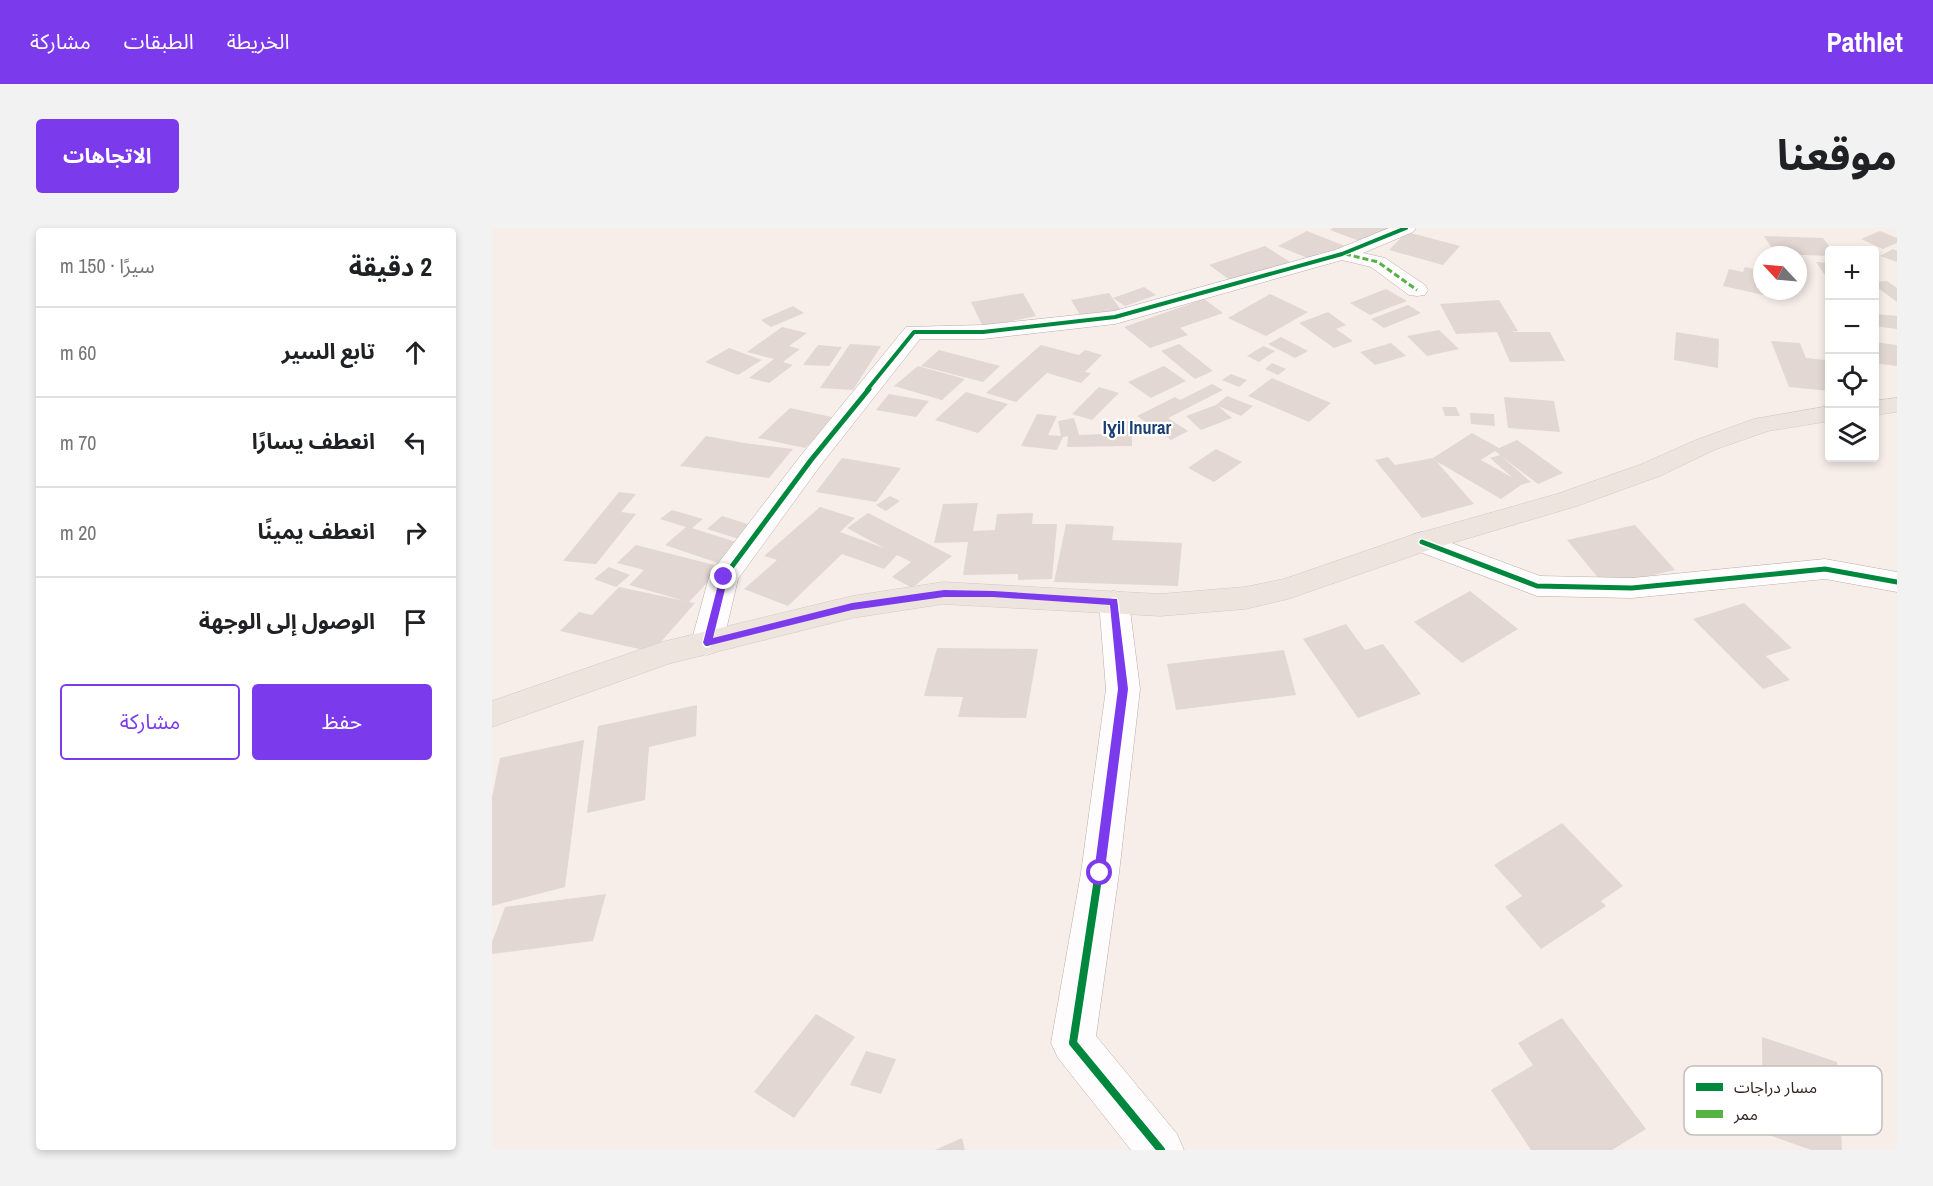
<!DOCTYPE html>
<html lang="ar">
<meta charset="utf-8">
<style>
:root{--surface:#fff;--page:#f2f2f2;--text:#202124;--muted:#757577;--line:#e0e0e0;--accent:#7c3aed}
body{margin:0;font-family:"Archivo Narrow","Noto Sans Arabic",sans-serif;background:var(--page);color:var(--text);direction:rtl}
.controls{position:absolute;right:18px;top:18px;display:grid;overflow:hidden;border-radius:6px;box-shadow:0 3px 9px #0003}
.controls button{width:54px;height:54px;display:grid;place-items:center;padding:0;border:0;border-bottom:2px solid var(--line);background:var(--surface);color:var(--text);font:30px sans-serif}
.compass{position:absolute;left:1261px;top:18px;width:54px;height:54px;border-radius:50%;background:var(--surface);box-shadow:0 3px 9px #0003;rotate:296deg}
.stop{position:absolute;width:18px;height:18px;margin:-14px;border:4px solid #7c3aed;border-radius:50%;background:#fff}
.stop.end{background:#7c3aed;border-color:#fff;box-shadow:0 2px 6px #0008}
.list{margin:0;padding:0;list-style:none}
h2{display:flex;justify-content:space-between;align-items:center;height:78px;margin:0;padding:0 24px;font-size:26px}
h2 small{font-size:20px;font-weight:400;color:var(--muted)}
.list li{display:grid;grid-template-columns:39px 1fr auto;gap:18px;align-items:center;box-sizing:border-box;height:90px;padding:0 24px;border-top:2px solid var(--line)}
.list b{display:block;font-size:22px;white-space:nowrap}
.list em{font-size:20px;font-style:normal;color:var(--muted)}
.actions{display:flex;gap:12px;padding:18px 24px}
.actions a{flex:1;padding:14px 0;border:2px solid var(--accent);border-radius:6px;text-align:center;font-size:21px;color:var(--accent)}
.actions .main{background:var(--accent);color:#fff}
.icon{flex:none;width:33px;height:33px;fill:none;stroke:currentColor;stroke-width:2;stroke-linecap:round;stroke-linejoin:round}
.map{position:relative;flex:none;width:1405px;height:922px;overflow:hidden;direction:ltr;border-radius:6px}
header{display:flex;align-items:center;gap:36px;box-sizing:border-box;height:84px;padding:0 30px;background:var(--accent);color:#fff}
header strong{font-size:28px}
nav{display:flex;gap:33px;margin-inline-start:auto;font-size:21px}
.intro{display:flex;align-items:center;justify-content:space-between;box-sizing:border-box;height:144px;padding:0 36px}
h1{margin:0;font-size:42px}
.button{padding:15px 27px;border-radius:6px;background:var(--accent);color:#fff;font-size:21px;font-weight:700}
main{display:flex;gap:36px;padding:0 36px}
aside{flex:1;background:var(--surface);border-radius:6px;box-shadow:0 3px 9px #0003}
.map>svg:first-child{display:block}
.building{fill:#e2d7d2;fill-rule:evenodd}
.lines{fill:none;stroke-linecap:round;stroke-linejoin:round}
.minor-casing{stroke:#b9aeaa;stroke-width:1}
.major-casing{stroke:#cfc9c7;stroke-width:1}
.minor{fill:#fefcfc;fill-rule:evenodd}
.major{fill:#eee4de;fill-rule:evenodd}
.quiet{stroke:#56b245;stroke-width:3;stroke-dasharray:6 3;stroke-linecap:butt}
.cycleway-far3-casing{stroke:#fff;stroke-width:6}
.cycleway-far2-casing{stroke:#fff;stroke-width:8}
.cycleway-far1-casing{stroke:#fff;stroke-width:10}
.cycleway-casing{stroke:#fff;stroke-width:11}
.cycleway-far3{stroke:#00873e;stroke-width:4}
.cycleway-far2{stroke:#00873e;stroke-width:5}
.cycleway-far1{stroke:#00873e;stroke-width:6}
.cycleway{stroke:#00873e;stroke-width:8}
.route{fill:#7c3aed}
.labels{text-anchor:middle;stroke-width:4.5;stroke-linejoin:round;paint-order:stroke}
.far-quarter-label{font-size:18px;font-weight:bold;fill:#1b3e73;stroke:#fff}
.key{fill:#fff;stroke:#c2bebc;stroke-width:1.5}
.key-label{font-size:16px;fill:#33251f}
</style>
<header>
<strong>Pathlet</strong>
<nav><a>الخريطة</a><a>الطبقات</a><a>مشاركة</a></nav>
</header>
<div class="intro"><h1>موقعنا</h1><a class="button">الاتجاهات</a></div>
<main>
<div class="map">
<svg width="1405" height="922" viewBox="0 0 1405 922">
<rect width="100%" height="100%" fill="#f7eeea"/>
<g class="building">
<polygon points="841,0 898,0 873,15 838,2"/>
<polygon points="815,3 853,18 835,28 828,25 818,31 786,18"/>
<polygon points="1388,3 1405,10 1405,15 1391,21 1369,11"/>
<polygon points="915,4 968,18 951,37 897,22"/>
<polygon points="1272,8 1331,10 1340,22 1338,22 1338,28 1284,26"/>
<polygon points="773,18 798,34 741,54 717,37"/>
<polygon points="1401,21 1405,23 1405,34 1388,28"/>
<polygon points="1324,34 1338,35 1338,51 1335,50"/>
<polygon points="1253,39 1270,43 1270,63 1282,63 1280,69 1231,58 1237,41 1251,44"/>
<polygon points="1395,53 1405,60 1405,74 1382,57 1382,54"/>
<polygon points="652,59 664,67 633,78 621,70"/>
<polygon points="894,61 915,73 878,87 858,75"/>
<polygon points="531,65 544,88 491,99 479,74"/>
<polygon points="617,65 629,82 590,90 579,72"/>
<polygon points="778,66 816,84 774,108 736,90"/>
<polygon points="712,71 731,85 688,100 696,107 658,120 632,99"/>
<polygon points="1007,72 1026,103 1019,104 1058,104 1073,133 1018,134 1005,104 964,106 948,76"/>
<polygon points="916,77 929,85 892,100 879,91"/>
<polygon points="301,78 312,85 279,99 269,92"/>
<polygon points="836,84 854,97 844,101 861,113 842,120 807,95"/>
<polygon points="1382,86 1405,88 1405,101 1382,98"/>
<polygon points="290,99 315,105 297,118 308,121 291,134 301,137 277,155 257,150 282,131 255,124"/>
<polygon points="947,102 967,121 935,128 915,108"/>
<polygon points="1184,104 1227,111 1226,140 1182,132"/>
<polygon points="789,109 816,123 803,130 776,116"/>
<polygon points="1279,113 1308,115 1314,130 1334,132 1338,139 1338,163 1297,159"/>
<polygon points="1382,114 1405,117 1405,138 1382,135"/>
<polygon points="899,115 914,128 883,137 868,124"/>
<polygon points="358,116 389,118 361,162 328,160"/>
<polygon points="687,116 721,143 703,151 669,123"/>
<polygon points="326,117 350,119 337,138 311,137"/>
<polygon points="549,117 587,127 593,122 610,127 593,144 599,145 589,155 555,145 524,174 494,165"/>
<polygon points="771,118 783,123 767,134 755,128"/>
<polygon points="237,120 270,132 246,147 213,134"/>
<polygon points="447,122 508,138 491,154 429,138"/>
<polygon points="780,135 794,141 786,147 773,141"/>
<polygon points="426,138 473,151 450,172 402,158"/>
<polygon points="672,138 694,153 659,170 636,154"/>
<polygon points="739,146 755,152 747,159 730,152"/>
<polygon points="780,150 839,175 817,194 756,168"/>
<polygon points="720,156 731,162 676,190 696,203 679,212 645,188 683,169 688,172"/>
<polygon points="607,159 627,165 600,192 580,186"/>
<polygon points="474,164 516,176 486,205 443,192"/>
<polygon points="397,166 437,173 424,189 384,182"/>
<polygon points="735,168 761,178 749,188 726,178 740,190 709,202 694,188 724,177"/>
<polygon points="1012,169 1062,173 1068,204 1016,200"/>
<polygon points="950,179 964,179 968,188 953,188"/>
<polygon points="298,180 344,190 313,220 266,210"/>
<polygon points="978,185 1002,186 1003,198 979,196"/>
<polygon points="545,186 565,188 556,207 569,208 566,193 582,190 587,207 612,206 613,194 640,193 640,218 575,219 576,208 571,209 565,222 529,218"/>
<path d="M 980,205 L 1007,220 L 1025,212 L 1071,245 L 1046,256 L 1009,228 L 1039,254 L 1029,257 L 1009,271 L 944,233 L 982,276 L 930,290 L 883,232 L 896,229 L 903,237 L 941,230 ZM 1003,223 L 1008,227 L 998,230 L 1021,250 L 989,232 Z"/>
<polygon points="214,208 252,215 301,221 277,250 188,238"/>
<polygon points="724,221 750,234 722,254 696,240"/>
<polygon points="350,230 409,240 384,274 324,264"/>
<polygon points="127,264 144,266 129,284 144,286 104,336 71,333"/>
<polygon points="398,268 408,273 394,283 384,277"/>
<polygon points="486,275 481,303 503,302 505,286 541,285 540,296 565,296 560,351 526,352 526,346 471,347 476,314 442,315 451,276"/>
<polygon points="328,279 363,290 348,304 392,320 355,300 376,285 460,328 420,360 400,349 419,334 405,327 392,341 350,326 296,378 252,361 285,332 272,328"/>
<polygon points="180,282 211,291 200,300 247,315 226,335 173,317 194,299 168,291"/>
<polygon points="230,288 265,299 250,312 215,301"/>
<polygon points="574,296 622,298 620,312 690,315 686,358 562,354"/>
<polygon points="1143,297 1183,342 1113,358 1075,312"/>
<polygon points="144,317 230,339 197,374 203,375 160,424 68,403 87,384 100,387 127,359 193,373 137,357 152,342 125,335"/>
<polygon points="117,339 138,347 124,359 102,351"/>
<polygon points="978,363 1026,401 970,435 922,394"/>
<polygon points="1252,375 1300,420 1274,428 1298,452 1271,461 1201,391"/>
<polygon points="854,396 873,422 891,416 929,466 866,490 811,411"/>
<polygon points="445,420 546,421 534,490 466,489 471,469 432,468"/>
<polygon points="792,422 804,467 684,482 675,436"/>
<polygon points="205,477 204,508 157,519 153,572 95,585 106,498"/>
<polygon points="92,512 73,659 0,678 0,569 8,530"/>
<polygon points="1070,595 1131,658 1109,673 1114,678 1049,721 1013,679 1030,668 1002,637"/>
<polygon points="114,666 101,713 0,726 0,714 13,679"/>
<polygon points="324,786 363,809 302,890 262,864"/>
<polygon points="1070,790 1154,901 1120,922 1039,922 999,862 1041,837 1026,815"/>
<polygon points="1270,809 1345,834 1350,922 1319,922 1271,905"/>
<polygon points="374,823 404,831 389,866 358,857"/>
<polygon points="470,910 473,922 443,922"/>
</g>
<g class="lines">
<g class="minor-casing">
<g id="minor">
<polygon points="897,0 924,0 921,4 871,25 893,30 933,57 936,62 933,67 925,68 917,67 879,39 850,32 623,96 491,111 428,111 328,238 246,351 231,415 226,423 215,427 204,423 199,415 217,349 221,342 310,226 414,99 491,97 622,83 843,22"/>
<polygon points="930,304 1048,348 1140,350 1333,331 1405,344 1405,364 1333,351 1140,370 1045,368 920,321 916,314 920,307"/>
<polygon points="622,363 633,366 637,374 648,461 627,645 604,808 685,906 692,922 639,922 566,830 559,815 589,645 614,461 607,374 611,366"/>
</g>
</g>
<g class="major-casing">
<g id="major">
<polygon points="1405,170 1405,184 1382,187 1382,173"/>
<polygon points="1338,178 1338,193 1276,203 1222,222 1168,248 1085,278 940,321 796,371 753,381 668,388 451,376 360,390 176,436 0,499 0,473 170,414 360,368 451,354 668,366 753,359 792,351 920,307 1065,266 1150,236 1204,212 1262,191"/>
</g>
</g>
<use href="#minor" class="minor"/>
<use href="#major" class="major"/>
<polyline class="quiet" points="853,26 886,34 925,62"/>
<g class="cycleway-far3-casing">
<polyline id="cycleway-far3" points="375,162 422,104 491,104 623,89 850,26 914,0"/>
</g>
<g class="cycleway-far2-casing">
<g id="cycleway-far2">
<polyline points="930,314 1045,358 1140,360 1333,341 1405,354"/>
<polyline points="228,363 232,349 319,232 377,161"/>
</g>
</g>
<g class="cycleway-far1-casing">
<g id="cycleway-far1">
<polyline points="215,415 229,361"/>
<polyline points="612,612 631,461 622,374"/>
</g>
</g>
<g class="cycleway-casing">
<polyline id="cycleway" points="612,611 581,815 669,922"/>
</g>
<use href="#cycleway-far3" class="cycleway-far3"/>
<use href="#cycleway-far2" class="cycleway-far2"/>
<use href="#cycleway-far1" class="cycleway-far1"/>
<use href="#cycleway" class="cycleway"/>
</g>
<polygon class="route" points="232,346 236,349 221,410 360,375 452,362 501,363 625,371 636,461 612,649 608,650 602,645 626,461 618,377 501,369 452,369 360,382 215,418 211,415 228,349"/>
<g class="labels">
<g class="far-quarter-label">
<text x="645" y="206">Iɣil Inurar</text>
</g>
</g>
<rect x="1192" y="838" width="198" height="69" rx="9" class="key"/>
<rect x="1204" y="855" width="27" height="8" fill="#00873e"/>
<rect x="1204" y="882" width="27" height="8" fill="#56b245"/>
<g class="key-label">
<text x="1242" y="865">مسار دراجات</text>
<text x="1242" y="892">ممر</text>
</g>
</svg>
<div class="controls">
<button>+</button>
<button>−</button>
<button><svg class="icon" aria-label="locate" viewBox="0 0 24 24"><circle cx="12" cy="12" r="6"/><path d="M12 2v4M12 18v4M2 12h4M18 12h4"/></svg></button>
<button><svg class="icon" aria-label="layers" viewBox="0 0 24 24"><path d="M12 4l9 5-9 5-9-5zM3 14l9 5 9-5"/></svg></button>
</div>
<svg class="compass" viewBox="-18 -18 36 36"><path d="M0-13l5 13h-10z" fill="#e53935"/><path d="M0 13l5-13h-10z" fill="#757577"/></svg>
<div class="stop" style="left:608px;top:645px"></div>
<div class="stop end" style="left:232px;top:349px"></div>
</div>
<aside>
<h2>2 دقيقة<small>سيرًا · 150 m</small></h2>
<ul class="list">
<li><svg class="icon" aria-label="ahead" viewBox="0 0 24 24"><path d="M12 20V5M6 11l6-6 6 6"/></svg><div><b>تابع السير</b></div><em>60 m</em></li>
<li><svg class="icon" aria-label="left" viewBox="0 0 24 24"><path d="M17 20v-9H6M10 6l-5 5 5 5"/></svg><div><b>انعطف يسارًا</b></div><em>70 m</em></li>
<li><svg class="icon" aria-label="right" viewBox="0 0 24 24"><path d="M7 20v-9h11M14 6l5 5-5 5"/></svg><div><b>انعطف يمينًا</b></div><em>20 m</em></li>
<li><svg class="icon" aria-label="arrive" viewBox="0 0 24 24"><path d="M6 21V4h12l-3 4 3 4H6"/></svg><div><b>الوصول إلى الوجهة</b></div></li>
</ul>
<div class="actions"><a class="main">حفظ</a><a>مشاركة</a></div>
</aside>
</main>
